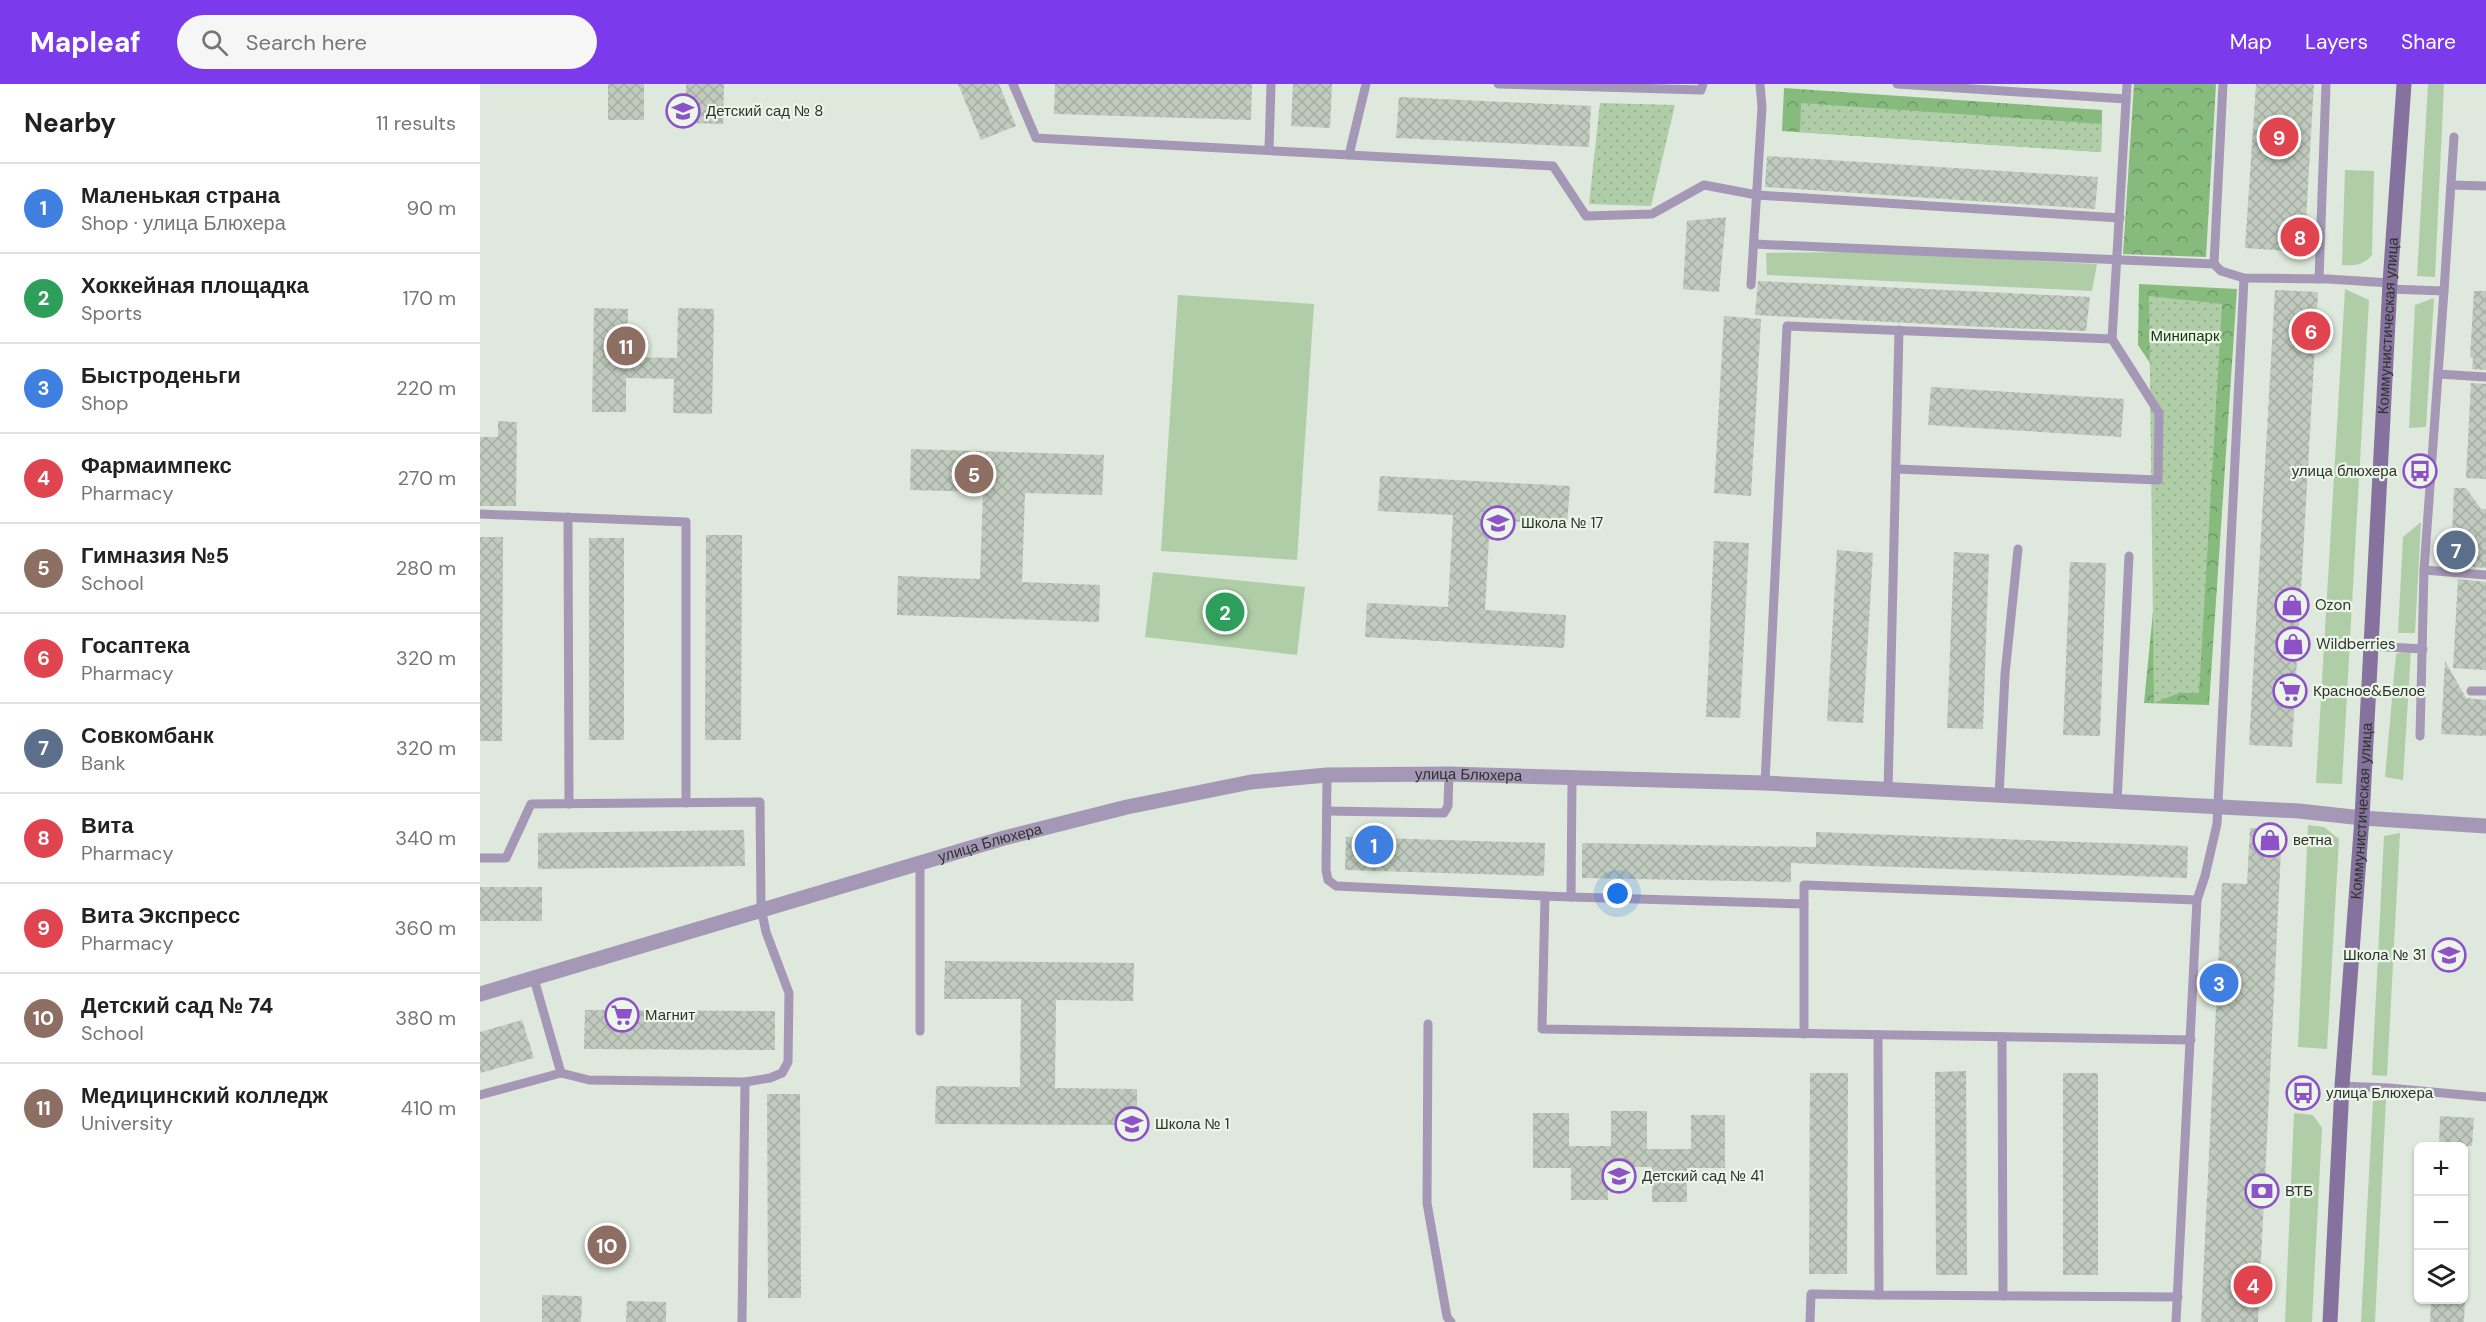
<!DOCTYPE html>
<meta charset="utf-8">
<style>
:root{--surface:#fff;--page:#f6f6f6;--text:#222;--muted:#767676;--line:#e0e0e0;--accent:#7c3aed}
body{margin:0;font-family:"DM Sans",sans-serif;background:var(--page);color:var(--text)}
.controls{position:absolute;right:18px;bottom:18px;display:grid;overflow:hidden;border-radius:9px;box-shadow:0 2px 4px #0004}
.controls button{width:54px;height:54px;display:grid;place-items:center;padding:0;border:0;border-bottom:2px solid var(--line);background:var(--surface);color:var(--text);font:30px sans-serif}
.you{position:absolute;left:1138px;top:810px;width:21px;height:21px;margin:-15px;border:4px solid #fff;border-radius:50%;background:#1a73e8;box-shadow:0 0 0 9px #1a73e833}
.badge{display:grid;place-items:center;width:39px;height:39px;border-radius:50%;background:var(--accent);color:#fff;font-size:20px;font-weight:700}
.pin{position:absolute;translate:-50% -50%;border:3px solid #fff;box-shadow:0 2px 6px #0006}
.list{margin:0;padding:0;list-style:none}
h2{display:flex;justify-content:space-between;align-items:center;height:78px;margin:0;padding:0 24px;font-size:26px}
h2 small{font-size:20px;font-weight:400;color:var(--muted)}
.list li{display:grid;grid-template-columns:39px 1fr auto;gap:18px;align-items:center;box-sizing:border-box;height:90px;padding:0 24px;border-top:2px solid var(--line)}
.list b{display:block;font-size:22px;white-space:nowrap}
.list p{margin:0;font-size:20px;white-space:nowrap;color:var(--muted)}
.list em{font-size:20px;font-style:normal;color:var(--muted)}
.icon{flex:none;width:33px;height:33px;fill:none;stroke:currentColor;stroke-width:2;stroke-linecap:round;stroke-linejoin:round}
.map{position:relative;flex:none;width:2006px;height:1238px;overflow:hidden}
header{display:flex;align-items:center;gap:36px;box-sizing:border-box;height:84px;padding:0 30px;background:var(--accent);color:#fff}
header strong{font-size:28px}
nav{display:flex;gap:33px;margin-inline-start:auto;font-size:21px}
.search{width:420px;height:54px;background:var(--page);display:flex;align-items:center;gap:15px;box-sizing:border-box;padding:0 21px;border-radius:33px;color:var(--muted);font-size:22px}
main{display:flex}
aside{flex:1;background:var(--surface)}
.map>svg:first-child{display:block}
.green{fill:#afcea8}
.forest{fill:url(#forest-crowns)}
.park{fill:url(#park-dots)}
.building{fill:url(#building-cross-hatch)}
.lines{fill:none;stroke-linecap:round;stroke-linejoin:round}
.service{stroke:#a598b6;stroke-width:9}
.tertiary{stroke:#a598b6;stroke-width:15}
.secondary{stroke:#86729e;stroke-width:15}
.labels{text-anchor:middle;stroke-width:4.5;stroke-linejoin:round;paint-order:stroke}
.poi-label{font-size:15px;fill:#2f332e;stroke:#ebf6e9;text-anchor:start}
.street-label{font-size:15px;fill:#2f332e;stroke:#ebf6e9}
.park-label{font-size:15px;fill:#113309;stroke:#ebf6e9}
</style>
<header>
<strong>Mapleaf</strong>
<div class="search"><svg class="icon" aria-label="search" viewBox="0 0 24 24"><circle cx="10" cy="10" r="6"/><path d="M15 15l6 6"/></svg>Search here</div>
<nav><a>Map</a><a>Layers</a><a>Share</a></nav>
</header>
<main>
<aside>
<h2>Nearby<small>11 results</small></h2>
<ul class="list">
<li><span class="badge" style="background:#3f7fe0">1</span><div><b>Маленькая страна</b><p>Shop · улица Блюхера</p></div><em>90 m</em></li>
<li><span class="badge" style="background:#2e9e5b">2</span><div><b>Хоккейная площадка</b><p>Sports</p></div><em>170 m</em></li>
<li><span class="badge" style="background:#3f7fe0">3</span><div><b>Быстроденьги</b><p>Shop</p></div><em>220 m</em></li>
<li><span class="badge" style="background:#e0444e">4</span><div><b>Фармаимпекс</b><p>Pharmacy</p></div><em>270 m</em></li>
<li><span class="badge" style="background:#8d6e63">5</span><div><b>Гимназия №5</b><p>School</p></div><em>280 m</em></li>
<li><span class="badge" style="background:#e0444e">6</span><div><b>Госаптека</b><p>Pharmacy</p></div><em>320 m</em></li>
<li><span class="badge" style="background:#5c6f8a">7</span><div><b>Совкомбанк</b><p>Bank</p></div><em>320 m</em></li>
<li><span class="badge" style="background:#e0444e">8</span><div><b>Вита</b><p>Pharmacy</p></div><em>340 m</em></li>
<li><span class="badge" style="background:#e0444e">9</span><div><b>Вита Экспресс</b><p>Pharmacy</p></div><em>360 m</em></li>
<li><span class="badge" style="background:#8d6e63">10</span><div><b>Детский сад № 74</b><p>School</p></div><em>380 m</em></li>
<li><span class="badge" style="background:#8d6e63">11</span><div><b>Медицинский колледж</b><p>University</p></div><em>410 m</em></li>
</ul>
</aside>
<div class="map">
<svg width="2006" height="1238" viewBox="0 0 2006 1238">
<defs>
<pattern id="forest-crowns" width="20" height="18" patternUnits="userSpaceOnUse" patternTransform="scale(1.5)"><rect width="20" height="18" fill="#87ba7d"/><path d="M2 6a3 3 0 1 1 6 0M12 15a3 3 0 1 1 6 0" fill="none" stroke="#6f9867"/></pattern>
<pattern id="park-dots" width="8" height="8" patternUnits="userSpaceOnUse" patternTransform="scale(1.5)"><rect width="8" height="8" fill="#afcea8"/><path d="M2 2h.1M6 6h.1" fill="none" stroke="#97b191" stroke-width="1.8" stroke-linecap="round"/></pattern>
<pattern id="building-cross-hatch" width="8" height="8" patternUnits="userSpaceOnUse" patternTransform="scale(1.5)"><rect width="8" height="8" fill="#c0cabd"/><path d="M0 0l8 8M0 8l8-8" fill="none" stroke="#a5aea3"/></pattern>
</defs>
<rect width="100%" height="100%" fill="#dee8dc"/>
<g class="green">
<polygon points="1948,0 1964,0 1955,193 1937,192"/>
<path d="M 1865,86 L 1894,87 L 1892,171 C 1884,181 1874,182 1862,181 Z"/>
<polygon points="1379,168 1617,180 1612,207 1287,191 1286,169"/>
<polygon points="1865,205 1889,216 1862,700 1836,699"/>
<polygon points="698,211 834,220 817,476 681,467"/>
<polygon points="1954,214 1946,343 1929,344 1935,221"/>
<polygon points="1941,438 1935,549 1918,549 1923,453"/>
<polygon points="673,488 825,503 817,571 665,553"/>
<polygon points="1931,566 1923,696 1905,693 1916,570"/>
<polygon points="1828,741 1844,743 1859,755 1847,965 1818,963"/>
<polygon points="1920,749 1907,992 1892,991 1904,752"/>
<polygon points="1906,1015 1895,1238 1881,1238 1893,1017"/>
<polygon points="1814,1029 1833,1031 1842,1044 1832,1238 1805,1238"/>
</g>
<g class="forest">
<polygon points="1654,0 1736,0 1726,173 1643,170"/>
<polygon points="1304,4 1622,26 1621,68 1302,47"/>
<polygon points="1659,200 1757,205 1729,621 1664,619 1687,386 1698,321 1658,261"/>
</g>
<g class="park">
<polygon points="1120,19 1195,21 1171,122 1109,120"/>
<polygon points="1321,19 1622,40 1621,68 1320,48"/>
<polygon points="1669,212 1742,220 1719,609 1699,609 1674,619"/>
</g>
<g class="building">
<rect x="128" y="0" width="36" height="36"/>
<polygon points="206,0 244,0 243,40 206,39"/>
<polygon points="478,0 519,0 536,42 501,56"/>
<polygon points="575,0 772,0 771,36 574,30"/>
<polygon points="813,0 852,0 850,44 811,42"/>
<polygon points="1776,0 1834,0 1824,168 1765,164"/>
<polygon points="919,13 1111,22 1109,63 916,54"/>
<polygon points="1287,72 1618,93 1615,125 1285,103"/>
<polygon points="1246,133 1239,208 1203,205 1207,137"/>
<polygon points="1278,197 1610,213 1606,247 1506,243 1275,231"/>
<polygon points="1795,206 1838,208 1812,663 1769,661"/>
<polygon points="1994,207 2006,207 2006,286 1992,285 1993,274 1990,273"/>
<polygon points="114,224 148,225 147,273 197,274 198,224 234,225 232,330 193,329 194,295 146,294 146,328 112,328"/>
<polygon points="1244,232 1281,235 1271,412 1234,409"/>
<polygon points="1991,299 2006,300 2006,395 1986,394"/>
<polygon points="1451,303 1644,315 1641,353 1448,341"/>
<polygon points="18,337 37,338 36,422 0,422 0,353 18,353"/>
<polygon points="431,365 624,371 622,411 545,409 542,498 620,501 619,538 417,531 418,492 500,495 503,408 430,406"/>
<polygon points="900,392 1090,402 1087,441 1010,436 1005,526 1086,531 1084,564 885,553 887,519 968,523 973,431 898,427"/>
<polygon points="1974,404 1986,404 2001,425 2006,425 2006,484 1978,482 1979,472 1971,472"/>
<polygon points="226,451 262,451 261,656 225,656"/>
<polygon points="0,453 23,453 22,657 0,657"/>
<rect x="109" y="454" width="35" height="202"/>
<polygon points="1234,457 1269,459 1260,634 1226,633"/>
<polygon points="1357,466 1393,469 1383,639 1347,637"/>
<polygon points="1474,468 1509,470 1503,645 1467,644"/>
<polygon points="1590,478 1626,479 1620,652 1583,651"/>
<polygon points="1978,495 2006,498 2006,586 1973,584"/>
<polygon points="1965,577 1986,614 2006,616 2006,652 1961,650"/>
<polygon points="1770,744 1802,746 1778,1238 1721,1238 1742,799 1767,800"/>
<polygon points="264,746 265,782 58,785 58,749"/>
<polygon points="1336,748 1708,762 1707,794 1311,779 1311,798 1102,794 1102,759 1336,763"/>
<polygon points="866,753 1065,759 1064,792 865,786"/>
<rect x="0" y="803" width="62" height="34"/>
<polygon points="465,877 654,879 653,917 576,916 575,1004 657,1005 657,1041 455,1040 456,1002 540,1003 541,915 464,915"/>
<polygon points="105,926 295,927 295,966 104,965"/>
<polygon points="42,936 54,974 0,989 0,948"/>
<polygon points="1486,987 1487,1191 1456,1191 1455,988"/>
<polygon points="1330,989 1368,989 1367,1190 1329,1190"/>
<rect x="1583" y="989" width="35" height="202"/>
<polygon points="287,1010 320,1010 321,1214 288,1214"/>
<polygon points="1131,1027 1167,1027 1167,1065 1211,1065 1211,1031 1245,1031 1245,1084 1207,1084 1207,1118 1172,1118 1172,1083 1128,1083 1128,1116 1091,1116 1091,1084 1053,1084 1053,1029 1089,1029 1089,1062 1131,1062"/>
<polygon points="1960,1032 1994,1034 1992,1062 1959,1062"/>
<polygon points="62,1211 102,1212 101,1238 62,1238"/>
<polygon points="1951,1215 1985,1215 1984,1238 1950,1238"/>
<polygon points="147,1217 186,1218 186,1238 146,1238"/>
</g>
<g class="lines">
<g class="service">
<polyline points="533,0 556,54 1073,82 1106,132 1172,130 1224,101 1277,111 1640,134"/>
<polyline points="1018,0 1221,6 1223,0"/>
<polyline points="1417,0 1646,15"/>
<polyline points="789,66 791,0"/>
<polyline points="869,71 886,0"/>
<polyline points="1971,101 2006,102"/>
<polyline points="1274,160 1734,180 1743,0"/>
<polyline points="1734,180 1741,187 1764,194 1848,195 1910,199"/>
<polyline points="1839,195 1846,0"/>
<polyline points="1271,201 1282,23 1280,0"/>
<polyline points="1910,205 1964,207 1974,53"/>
<polyline points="1958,290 2006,293"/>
<polyline points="1416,385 1678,396 1679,329 1632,255 1647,0"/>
<polyline points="0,430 206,438 206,719"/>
<polyline points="88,433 89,720"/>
<polyline points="1944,486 2006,491"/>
<polyline points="1890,562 1943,565"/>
<polyline points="1991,607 2006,607"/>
<polyline points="1940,652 1944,486 1964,207"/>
<polyline points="847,691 846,786 848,796 856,802 1065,812"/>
<polyline points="1092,695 1091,813 1065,812 1062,945 1711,956"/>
<polyline points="1285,699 1307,242 1632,255"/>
<polyline points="1408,707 1419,246"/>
<polyline points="1519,713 1525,590 1538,465"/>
<polyline points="1637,719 1649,472"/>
<polyline points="847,727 964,729 968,722 969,690"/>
<polyline points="0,774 26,774 51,720 280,718 281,824 286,848 309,909 308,978 302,989 290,994 265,998 262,1238"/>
<polyline points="1091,813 1324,820"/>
<polyline points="54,895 81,989"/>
<polyline points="948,940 947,1119 967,1233 971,1238"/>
<polyline points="440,947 440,778"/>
<polyline points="1324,950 1324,801 1717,816"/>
<polyline points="1398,951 1399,1211 1698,1213"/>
<polyline points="1522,953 1523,1212"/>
<polyline points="1862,1002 1909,1004 2006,1013"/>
<polyline points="0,1011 81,989 109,996 265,998"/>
<polyline points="1330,1238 1331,1210 1399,1211"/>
<polyline points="1696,1238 1717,816 1725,792 1737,740 1764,194"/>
</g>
<path class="tertiary" id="s1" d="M 0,910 L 524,754 L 647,723 L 771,698 L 847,691 L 969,690 L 1285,699 L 1819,727 L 1882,734 L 2006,742"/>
<path class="secondary" id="s2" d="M 1850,1238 L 1862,1002 L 1882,734 L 1910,199 L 1924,0"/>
</g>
<defs>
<g id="school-ring" transform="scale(1.725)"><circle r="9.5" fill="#ebf6e9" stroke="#8e52c8" stroke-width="1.5"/><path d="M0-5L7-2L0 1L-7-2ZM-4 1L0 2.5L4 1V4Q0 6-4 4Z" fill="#8e52c8"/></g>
<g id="bus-ring" transform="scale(1.725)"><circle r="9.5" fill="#ebf6e9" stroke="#8e52c8" stroke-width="1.5"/><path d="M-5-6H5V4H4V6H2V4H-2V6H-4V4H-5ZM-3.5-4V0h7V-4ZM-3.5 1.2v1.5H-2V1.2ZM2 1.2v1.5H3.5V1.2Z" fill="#8e52c8"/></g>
<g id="shop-ring" transform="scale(1.725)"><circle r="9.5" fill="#ebf6e9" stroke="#8e52c8" stroke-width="1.5"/><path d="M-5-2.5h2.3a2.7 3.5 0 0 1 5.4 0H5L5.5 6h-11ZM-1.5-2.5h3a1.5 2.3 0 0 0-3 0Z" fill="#8e52c8"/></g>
<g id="supermarket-ring" transform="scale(1.725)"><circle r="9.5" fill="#ebf6e9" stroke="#8e52c8" stroke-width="1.5"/><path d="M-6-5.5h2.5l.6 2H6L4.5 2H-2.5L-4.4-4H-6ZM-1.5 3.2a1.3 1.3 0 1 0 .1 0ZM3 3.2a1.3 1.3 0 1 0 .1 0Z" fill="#8e52c8"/></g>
<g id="bank-ring" transform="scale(1.725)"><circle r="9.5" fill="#ebf6e9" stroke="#8e52c8" stroke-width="1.5"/><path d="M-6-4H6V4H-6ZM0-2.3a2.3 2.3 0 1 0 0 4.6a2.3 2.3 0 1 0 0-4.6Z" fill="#8e52c8"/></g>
</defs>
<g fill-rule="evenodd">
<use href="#school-ring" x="203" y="27"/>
<use href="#bus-ring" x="1940" y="387"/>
<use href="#school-ring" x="1018" y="439"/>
<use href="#shop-ring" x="1812" y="521"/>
<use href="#shop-ring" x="1813" y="560"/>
<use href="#supermarket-ring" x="1810" y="607"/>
<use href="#shop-ring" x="1790" y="756"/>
<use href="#school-ring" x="1969" y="871"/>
<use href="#supermarket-ring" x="142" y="931"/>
<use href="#bus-ring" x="1823" y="1009"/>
<use href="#school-ring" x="652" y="1040"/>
<use href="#school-ring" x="1139" y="1092"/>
<use href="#bank-ring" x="1782" y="1107"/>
</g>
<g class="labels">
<g class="poi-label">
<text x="226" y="32">Детский сад № 8</text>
<text x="1917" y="392" text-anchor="end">улица блюхера</text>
<text x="1041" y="444">Школа № 17</text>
<text x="1835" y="526">Ozon</text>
<text x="1836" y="565">Wildberries</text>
<text x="1833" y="612">Красное&amp;Белое</text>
<text x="1813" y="761">ветна</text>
<text x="1946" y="876" text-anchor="end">Школа № 31</text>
<text x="165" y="936">Магнит</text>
<text x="1846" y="1014">улица Блюхера</text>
<text x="675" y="1045">Школа № 1</text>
<text x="1162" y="1097">Детский сад № 41</text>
<text x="1805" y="1112">ВТБ</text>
</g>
<g class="street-label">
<text dy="5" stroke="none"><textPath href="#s2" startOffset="998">Коммунистическая улица</textPath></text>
<text dy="5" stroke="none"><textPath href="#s1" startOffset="1018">улица Блюхера</textPath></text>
<text dy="5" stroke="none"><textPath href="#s2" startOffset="512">Коммунистическая улица</textPath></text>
<text dy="5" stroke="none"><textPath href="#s1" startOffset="532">улица Блюхера</textPath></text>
</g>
<g class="park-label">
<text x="1705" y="257">Минипарк</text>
</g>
</g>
</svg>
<div class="controls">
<button>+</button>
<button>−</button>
<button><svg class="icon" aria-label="layers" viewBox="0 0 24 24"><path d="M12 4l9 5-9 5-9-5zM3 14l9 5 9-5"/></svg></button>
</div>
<div class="you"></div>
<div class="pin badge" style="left:894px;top:761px;background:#3f7fe0">1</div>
<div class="pin badge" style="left:745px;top:528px;background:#2e9e5b">2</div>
<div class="pin badge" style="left:1739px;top:899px;background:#3f7fe0">3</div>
<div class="pin badge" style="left:1773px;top:1201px;background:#e0444e">4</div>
<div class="pin badge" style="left:494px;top:390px;background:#8d6e63">5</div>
<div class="pin badge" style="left:1831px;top:247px;background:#e0444e">6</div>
<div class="pin badge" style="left:1976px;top:466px;background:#5c6f8a">7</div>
<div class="pin badge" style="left:1820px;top:153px;background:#e0444e">8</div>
<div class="pin badge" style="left:1799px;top:53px;background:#e0444e">9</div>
<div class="pin badge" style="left:127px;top:1161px;background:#8d6e63">10</div>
<div class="pin badge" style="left:146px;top:262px;background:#8d6e63">11</div>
</div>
</main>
